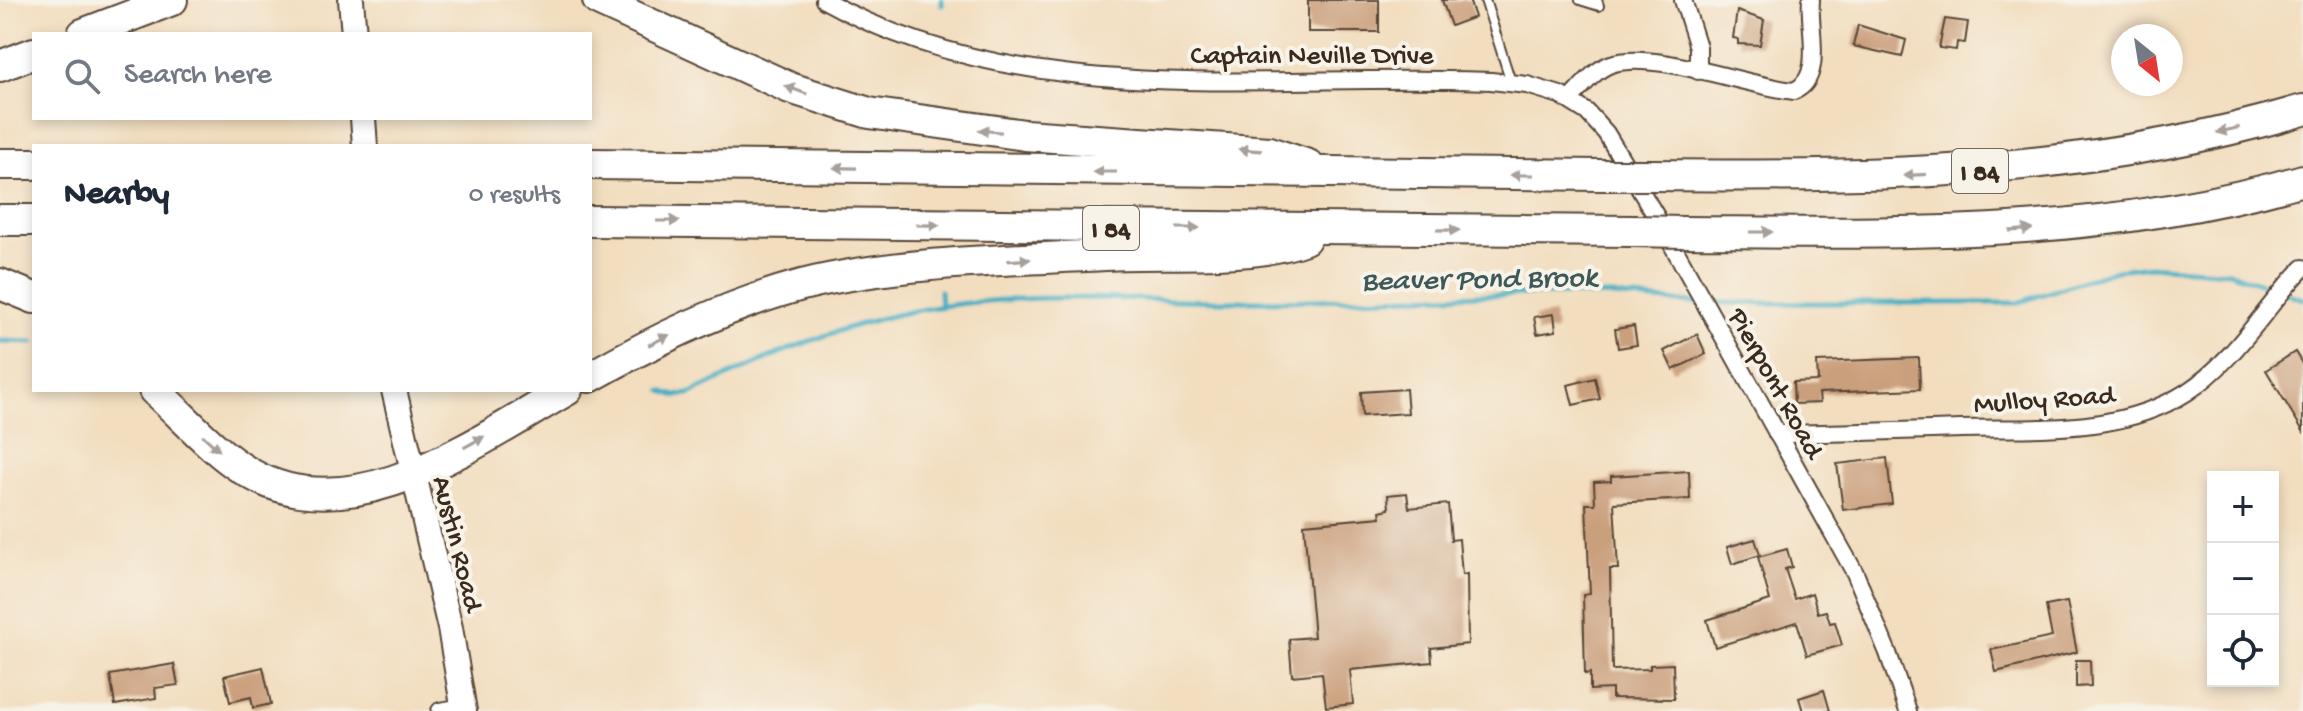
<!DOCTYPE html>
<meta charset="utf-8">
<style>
:root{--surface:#fff;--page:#f2f2f3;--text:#1f2937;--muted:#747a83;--line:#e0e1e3}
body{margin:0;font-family:"Gochi Hand",sans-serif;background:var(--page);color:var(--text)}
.controls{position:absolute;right:24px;bottom:24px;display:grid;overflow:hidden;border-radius:0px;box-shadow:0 4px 12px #0003}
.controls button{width:72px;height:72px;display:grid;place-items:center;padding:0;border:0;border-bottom:2px solid var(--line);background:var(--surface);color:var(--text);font:40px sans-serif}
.compass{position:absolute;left:2111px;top:24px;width:72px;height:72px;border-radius:50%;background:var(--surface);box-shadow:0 4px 12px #0003;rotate:150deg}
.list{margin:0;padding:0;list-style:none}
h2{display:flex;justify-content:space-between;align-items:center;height:104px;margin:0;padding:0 32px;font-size:34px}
h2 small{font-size:26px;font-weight:400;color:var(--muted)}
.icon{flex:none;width:44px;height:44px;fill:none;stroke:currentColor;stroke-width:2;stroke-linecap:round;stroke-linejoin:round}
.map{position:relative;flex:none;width:2303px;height:711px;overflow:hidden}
.search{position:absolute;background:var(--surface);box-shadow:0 4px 12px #0003;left:32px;top:32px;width:560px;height:88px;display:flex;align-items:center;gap:20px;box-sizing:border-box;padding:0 28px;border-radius:0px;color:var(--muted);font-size:30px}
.panel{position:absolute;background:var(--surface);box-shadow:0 4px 12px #0003;left:32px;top:144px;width:560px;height:248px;border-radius:0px}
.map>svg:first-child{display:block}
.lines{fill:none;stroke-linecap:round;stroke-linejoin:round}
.stream{stroke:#44afc3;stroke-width:5}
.building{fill:#ca9f7b}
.lane-casing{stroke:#564536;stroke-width:12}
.street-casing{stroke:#564536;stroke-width:20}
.secondary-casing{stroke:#564536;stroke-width:28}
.highway-casing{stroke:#564536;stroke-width:34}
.lane{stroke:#fff;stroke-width:8}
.street{stroke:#fff;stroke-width:16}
.secondary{stroke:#fff;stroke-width:24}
.highway{stroke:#fff;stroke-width:30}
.highway-bridge-casing{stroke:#564536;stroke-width:34;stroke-linecap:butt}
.highway-bridge{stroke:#fff;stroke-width:30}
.oneway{fill:#a79f9a}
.labels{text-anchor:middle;stroke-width:8;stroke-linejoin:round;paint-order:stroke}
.shield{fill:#f7f3e8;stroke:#73665b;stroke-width:2}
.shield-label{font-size:26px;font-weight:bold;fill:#3b2a1e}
.street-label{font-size:28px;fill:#3b2a1e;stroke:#f7f3e8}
.water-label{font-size:30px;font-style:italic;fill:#3e5958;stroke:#f7f3e8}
</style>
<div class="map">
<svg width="2303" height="711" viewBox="0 0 2303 711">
<rect width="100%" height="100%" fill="#f7f3e8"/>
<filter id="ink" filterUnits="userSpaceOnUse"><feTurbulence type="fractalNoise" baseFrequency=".0125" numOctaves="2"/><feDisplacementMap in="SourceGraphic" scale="16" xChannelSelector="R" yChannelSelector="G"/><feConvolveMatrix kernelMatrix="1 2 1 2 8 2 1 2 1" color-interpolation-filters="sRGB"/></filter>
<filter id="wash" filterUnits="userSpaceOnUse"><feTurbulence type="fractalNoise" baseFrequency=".006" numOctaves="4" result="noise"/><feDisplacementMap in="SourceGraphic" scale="32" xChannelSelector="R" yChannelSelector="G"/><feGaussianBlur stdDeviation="1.8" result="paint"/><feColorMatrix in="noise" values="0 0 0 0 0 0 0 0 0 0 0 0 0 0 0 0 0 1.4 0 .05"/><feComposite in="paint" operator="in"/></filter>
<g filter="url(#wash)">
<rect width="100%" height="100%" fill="#f2ddbe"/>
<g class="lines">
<g class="stream">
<polyline points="942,0 942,5"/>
<polyline points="940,291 941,307"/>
<polyline points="1709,303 2017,303 2116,270 2150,266 2229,272 2303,299"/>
<polyline points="0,341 34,342"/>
<path d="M 662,391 L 676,396 L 689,394 C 761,360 831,328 909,312 C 1013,290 1123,300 1228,301 C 1343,302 1458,293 1572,294 C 1615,294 1656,302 1699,303"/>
</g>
</g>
<g id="blocks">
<g class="building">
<rect x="1308" y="0" width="71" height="32"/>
<polygon points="1442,0 1469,0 1475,17 1451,26"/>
<polygon points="1737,11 1764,20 1760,45 1738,44 1738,39 1733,38"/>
<polygon points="1945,19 1968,22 1965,43 1957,42 1956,50 1939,48"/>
<polygon points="1858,25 1906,40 1902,57 1853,46"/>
<polygon points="1554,314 1556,331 1537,334 1534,317"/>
<polygon points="1634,326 1637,345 1618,348 1615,329"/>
<polygon points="1697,334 1706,354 1673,370 1664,351"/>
<polygon points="2295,352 2303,365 2303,431 2266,370"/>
<polygon points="1919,358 1920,389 1819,393 1820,403 1794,404 1793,382 1818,381 1817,362"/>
<polygon points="1595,378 1600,399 1573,405 1568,385"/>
<polygon points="1406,389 1408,413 1362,416 1361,392"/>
<polygon points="1887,458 1892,504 1843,510 1837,464"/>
<polygon points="1689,471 1690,499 1614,503 1618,569 1610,569 1612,670 1650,669 1650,665 1673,664 1674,699 1612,698 1612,689 1590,690 1590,673 1585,674 1583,595 1590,594 1586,504 1595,504 1594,482 1611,481 1611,476"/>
<polygon points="1407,493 1409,508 1448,504 1451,540 1459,539 1462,575 1467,574 1468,644 1431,648 1432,662 1350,670 1353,704 1326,707 1322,673 1292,676 1289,639 1314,637 1304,524 1381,517 1380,511 1389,509 1388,495"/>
<polygon points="1755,539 1760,555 1732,564 1727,547"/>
<polygon points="1787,549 1792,567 1785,569 1795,599 1812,593 1818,613 1826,611 1830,623 1835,622 1842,645 1807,655 1797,622 1715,647 1707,620 1770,600 1758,557"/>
<polygon points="2067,602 2077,652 1996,672 1991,650 2052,637 2046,606"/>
<polygon points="2076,660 2090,660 2091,686 2076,687"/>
<polygon points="174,664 178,685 155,688 156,698 115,705 110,675"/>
<polygon points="263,667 271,704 253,708 251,697 230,702 224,676"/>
<polygon points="1824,690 1830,711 1803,711 1799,698"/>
</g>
</g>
</g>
<g filter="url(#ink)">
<use href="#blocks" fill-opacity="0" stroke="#564536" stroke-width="2"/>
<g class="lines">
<g class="lane-casing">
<g id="lane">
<polyline points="1485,0 1511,82"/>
<polyline points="1580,0 1599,6 1597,0"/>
</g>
</g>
<g class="street-casing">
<g id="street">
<path d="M 824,0 C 1028,114 1268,72 1491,81 L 1527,85 L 1560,95 L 1587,112 L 1606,133 L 1660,223 L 1855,573 L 1888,653 L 1908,711"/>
<polyline points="1683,0 1698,47 1698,71"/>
<path d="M 1569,100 C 1582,87 1594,70 1611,64 C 1654,50 1746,86 1794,91 C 1825,78 1808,27 1811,0"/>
<path d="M 1777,434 C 1838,433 1900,431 1961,429 C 2036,427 2120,435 2187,392 C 2236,360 2263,309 2303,268"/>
<polyline points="440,711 464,707"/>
</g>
</g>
<g class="secondary-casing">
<g id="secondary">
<polyline points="351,0 354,34"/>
<polyline points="363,118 365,146"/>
<polyline points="394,390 450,628 464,711"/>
</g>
</g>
<g class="highway-casing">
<g id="highway">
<polyline points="598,0 790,88 869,113 1025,135 1269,152 1308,165"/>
<polyline points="83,34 172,0"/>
<polyline points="0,66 34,53"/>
<polyline points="0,164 34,164"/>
<polyline points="590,164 1600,175"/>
<path d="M 1651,175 C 1881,177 2079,176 2303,110"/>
<polyline points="0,220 34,220"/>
<polyline points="590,221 1632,231"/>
<path d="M 1683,232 C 1896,233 2096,240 2303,180"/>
<polyline points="0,284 34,298"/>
<path d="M 590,377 C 657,339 727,305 802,285 C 893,262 1011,260 1105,255 C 1165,251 1251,260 1305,239"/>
<path d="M 154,390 C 185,418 214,453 251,474 C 354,533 479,440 567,390"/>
</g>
</g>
<use href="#lane" class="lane"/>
<use href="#street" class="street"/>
<use href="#secondary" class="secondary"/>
<use href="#highway" class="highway"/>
<g class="highway-bridge-casing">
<g id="highway-bridge">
<polyline points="1600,175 1651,175"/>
<polyline points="1632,231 1683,232"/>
</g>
</g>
<use href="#highway-bridge" class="highway-bridge"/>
</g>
<defs><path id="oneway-solid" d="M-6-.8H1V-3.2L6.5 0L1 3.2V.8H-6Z" transform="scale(2)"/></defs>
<g class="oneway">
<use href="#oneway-solid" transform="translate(796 90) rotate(-159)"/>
<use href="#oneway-solid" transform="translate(2228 130) rotate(167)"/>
<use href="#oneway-solid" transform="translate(990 131) rotate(-174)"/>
<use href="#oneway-solid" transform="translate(1250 150) rotate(-176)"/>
<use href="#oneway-solid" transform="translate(845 168) rotate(-179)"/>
<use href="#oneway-solid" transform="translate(1105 172) rotate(-180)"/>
<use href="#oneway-solid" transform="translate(1522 175) rotate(-180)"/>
<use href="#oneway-solid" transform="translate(1915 175) rotate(177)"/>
<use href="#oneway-solid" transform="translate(668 221)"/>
<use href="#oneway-solid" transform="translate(928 225) rotate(1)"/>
<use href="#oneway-solid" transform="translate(1188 228)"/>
<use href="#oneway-solid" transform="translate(1448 230) rotate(1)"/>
<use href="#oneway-solid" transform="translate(2021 230) rotate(-5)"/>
<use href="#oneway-solid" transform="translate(1761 232)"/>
<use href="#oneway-solid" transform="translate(1019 260) rotate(-4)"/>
<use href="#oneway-solid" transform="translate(659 340) rotate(-26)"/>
<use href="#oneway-solid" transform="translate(474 442) rotate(-29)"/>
<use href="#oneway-solid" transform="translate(211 443) rotate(43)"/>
</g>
</g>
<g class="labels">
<g class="shield">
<rect x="1952" y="149" width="56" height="44" rx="6"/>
<rect x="1083" y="206" width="56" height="44" rx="6"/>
</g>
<g class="shield-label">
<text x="1980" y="180">I 84</text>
<text x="1111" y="237">I 84</text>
</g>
<g class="street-label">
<text x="1312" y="63">Captain Neville Drive</text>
<text transform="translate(1778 382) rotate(61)" y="10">Pierpont Road</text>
<text transform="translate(2044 397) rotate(-4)" y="10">Mulloy Road</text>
<text transform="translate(460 543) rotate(76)" y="10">Austin Road</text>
</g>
<g class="water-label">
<text transform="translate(1479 277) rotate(-1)" y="10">Beaver Pond Brook</text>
</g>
</g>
</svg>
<div class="controls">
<button>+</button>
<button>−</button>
<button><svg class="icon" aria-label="locate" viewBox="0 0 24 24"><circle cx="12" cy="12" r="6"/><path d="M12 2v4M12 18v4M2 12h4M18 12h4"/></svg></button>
</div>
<svg class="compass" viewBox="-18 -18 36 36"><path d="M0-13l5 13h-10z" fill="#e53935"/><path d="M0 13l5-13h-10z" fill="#747a83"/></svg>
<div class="search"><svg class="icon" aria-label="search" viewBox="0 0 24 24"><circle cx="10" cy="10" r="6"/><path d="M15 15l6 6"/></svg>Search here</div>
<section class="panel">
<h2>Nearby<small>0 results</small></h2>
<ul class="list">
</ul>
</section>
</div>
